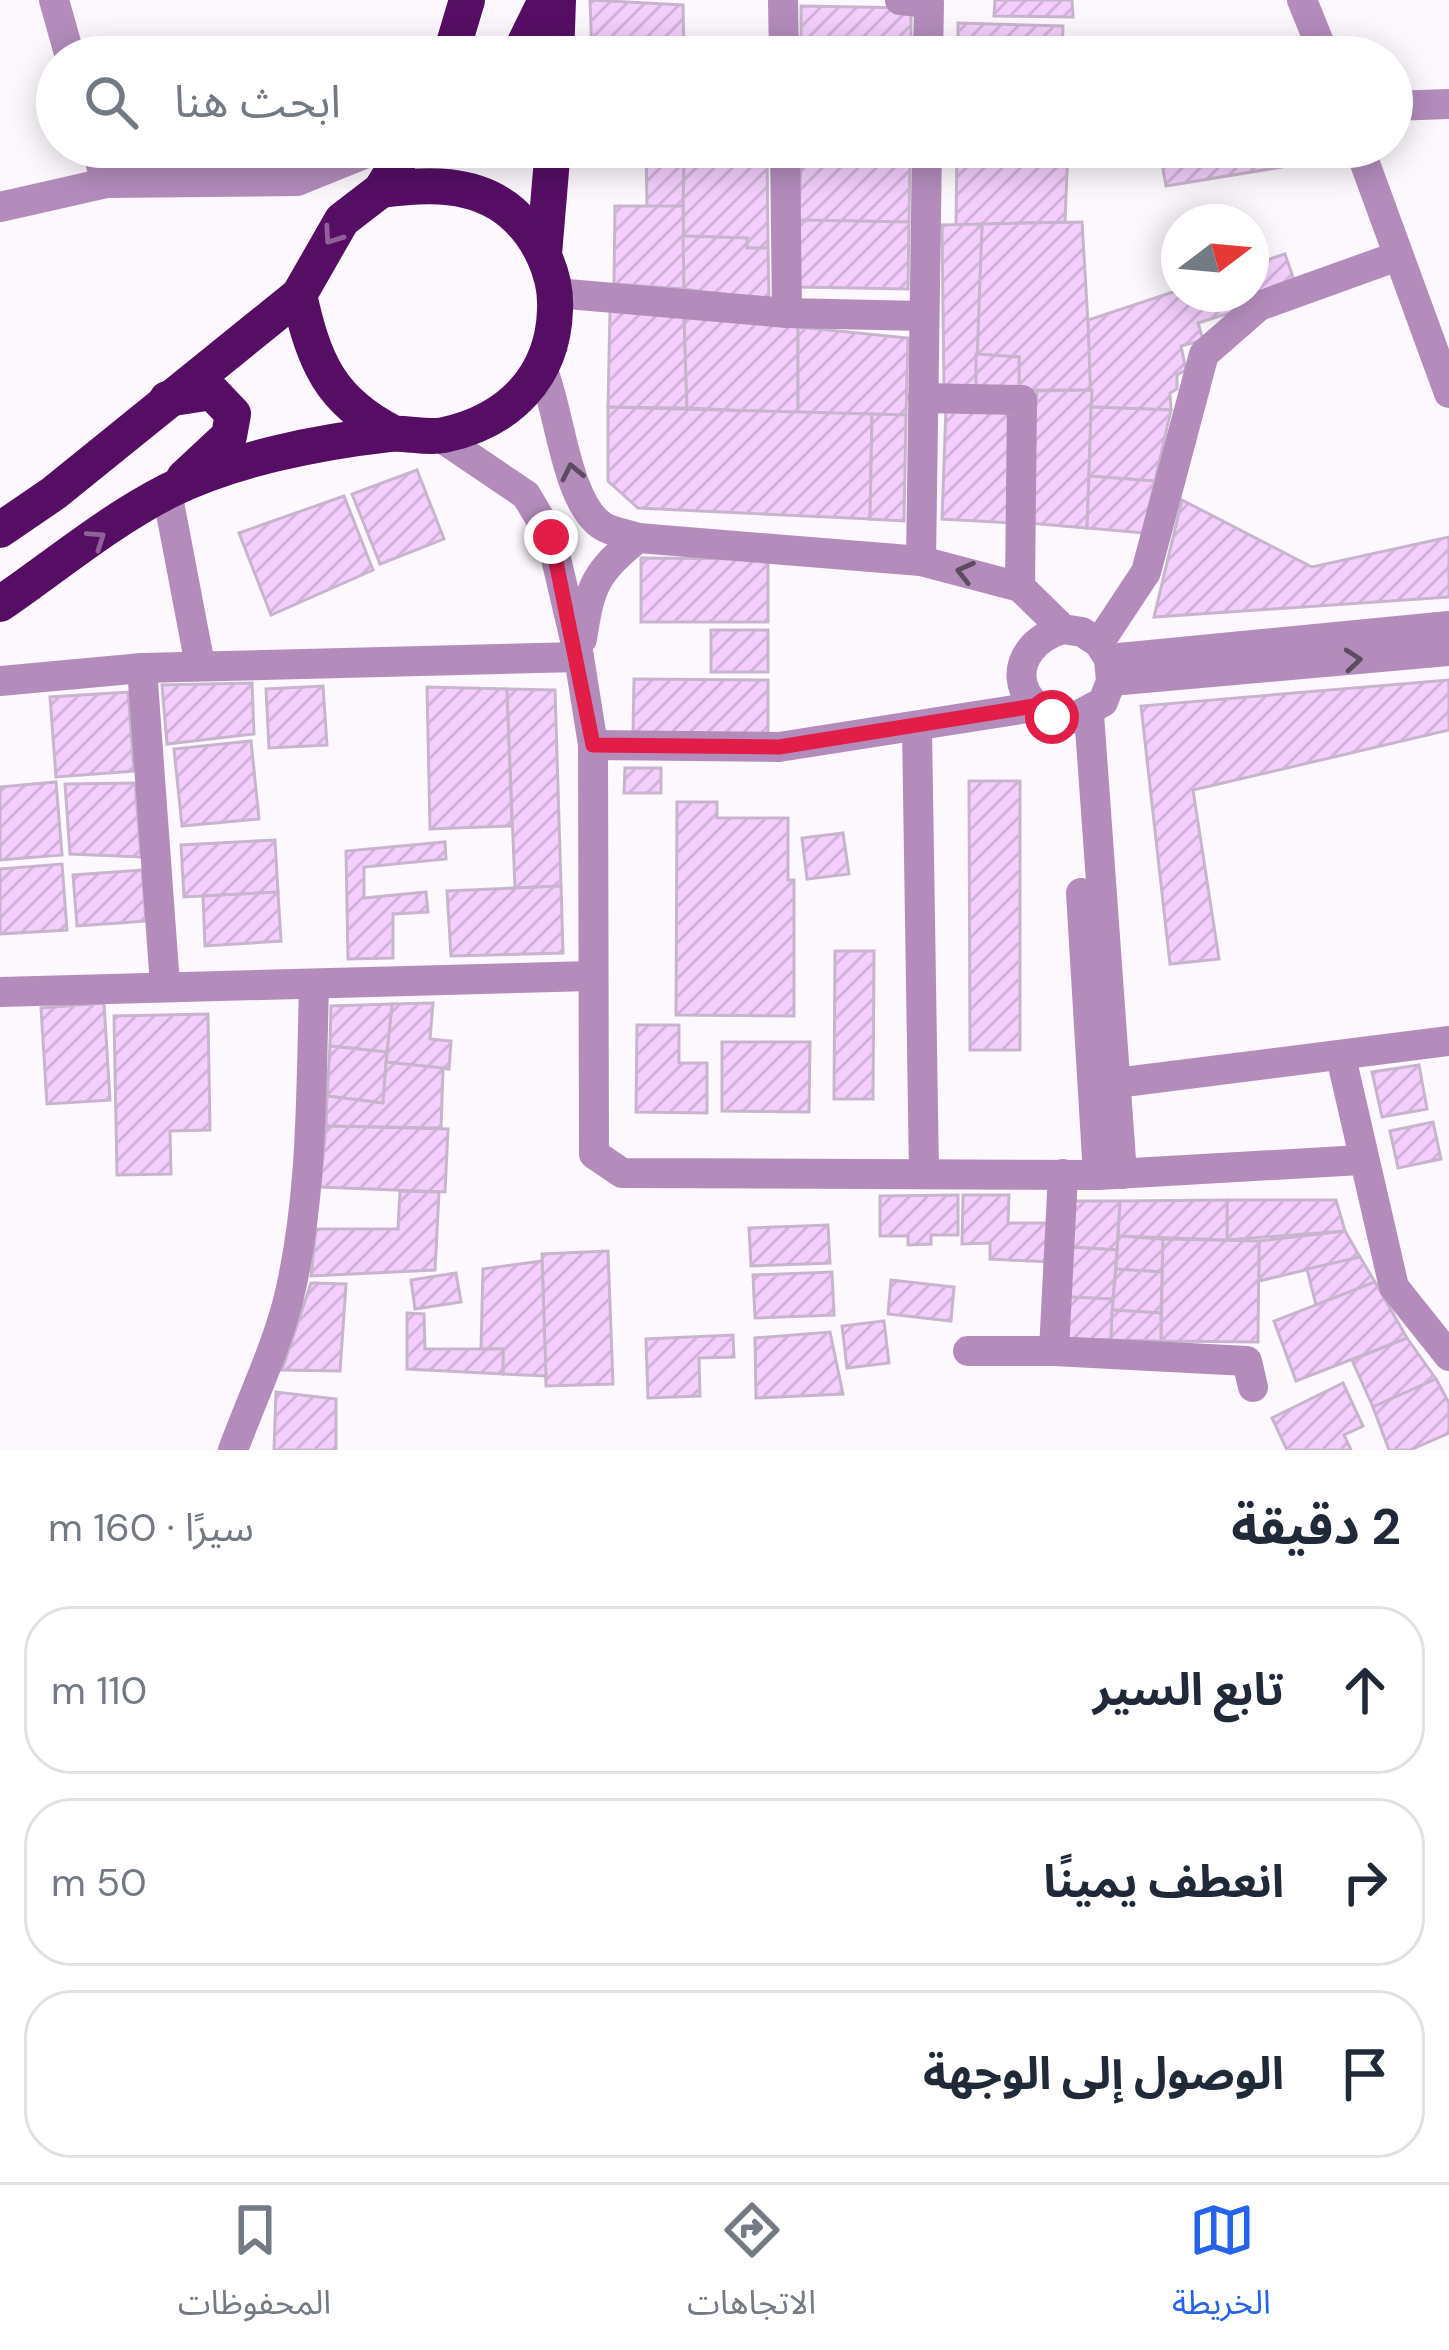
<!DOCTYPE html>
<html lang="ar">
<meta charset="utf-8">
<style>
:root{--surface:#fff;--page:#f2f2f3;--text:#1f2937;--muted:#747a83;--line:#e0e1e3;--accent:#2563eb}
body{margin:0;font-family:"DM Sans","Noto Sans Arabic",sans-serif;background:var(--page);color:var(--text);direction:rtl}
.compass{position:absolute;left:1161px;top:204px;width:108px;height:108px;border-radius:50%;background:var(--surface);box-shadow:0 6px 30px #0003;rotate:74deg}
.stop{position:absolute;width:36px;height:36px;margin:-27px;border:9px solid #e11d48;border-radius:50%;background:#fff}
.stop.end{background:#e11d48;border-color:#fff;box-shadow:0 3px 12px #0008}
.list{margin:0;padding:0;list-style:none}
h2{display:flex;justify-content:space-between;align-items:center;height:156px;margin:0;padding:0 48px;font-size:51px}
h2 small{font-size:39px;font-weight:400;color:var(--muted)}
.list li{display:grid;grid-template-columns:78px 1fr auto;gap:36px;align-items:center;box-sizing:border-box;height:168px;margin:0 24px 24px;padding:0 24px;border:3px solid var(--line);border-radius:48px}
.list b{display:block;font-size:45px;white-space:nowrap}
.list em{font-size:39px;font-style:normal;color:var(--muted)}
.icon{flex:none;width:66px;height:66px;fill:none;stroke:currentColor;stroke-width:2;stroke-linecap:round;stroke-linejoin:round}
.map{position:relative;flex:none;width:1449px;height:1450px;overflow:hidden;direction:ltr}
.search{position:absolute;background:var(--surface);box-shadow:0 6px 30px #0003;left:36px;right:36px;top:36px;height:132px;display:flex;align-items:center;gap:30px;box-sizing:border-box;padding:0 42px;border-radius:66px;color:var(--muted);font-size:45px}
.sheet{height:732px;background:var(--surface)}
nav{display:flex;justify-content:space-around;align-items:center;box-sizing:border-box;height:168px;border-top:3px solid var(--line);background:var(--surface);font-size:33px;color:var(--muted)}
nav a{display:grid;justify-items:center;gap:6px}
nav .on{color:var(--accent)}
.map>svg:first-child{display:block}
.building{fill:url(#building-hatch);stroke:#c8b5cd;stroke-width:3}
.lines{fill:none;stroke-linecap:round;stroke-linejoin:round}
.minor{stroke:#b38cbc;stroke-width:30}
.highway{stroke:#560e65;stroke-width:36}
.oneway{stroke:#90609a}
.oneway2{stroke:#5c4c60}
.route{stroke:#e11d48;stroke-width:15}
</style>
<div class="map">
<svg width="1449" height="1450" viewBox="0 0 1449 1450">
<defs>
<pattern id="building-hatch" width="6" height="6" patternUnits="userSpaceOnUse" patternTransform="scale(3)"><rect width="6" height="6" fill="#f4cffd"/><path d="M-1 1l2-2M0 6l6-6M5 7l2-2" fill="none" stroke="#d2b2da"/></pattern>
</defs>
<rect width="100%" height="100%" fill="#fcf8fd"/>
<g class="building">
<polygon points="590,0 683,5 684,57 592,57"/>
<polygon points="995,0 1072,0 1073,17 994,16"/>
<polygon points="801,6 911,8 911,57 801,57"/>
<polygon points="958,23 1063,26 1062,57 958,57"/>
<polygon points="957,147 1068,147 1065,222 956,225"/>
<polygon points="1159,147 1279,147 1282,167 1166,186"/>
<polygon points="767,148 768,248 747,248 747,238 683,236 684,149"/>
<polygon points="646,149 684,149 683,206 647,207"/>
<polygon points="801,155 910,157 909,222 799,220"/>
<polygon points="615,206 683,206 684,289 614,284"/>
<polygon points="799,220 909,222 908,289 798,287"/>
<polygon points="1082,222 1092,390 1019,390 1019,357 976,354 982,224"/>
<polygon points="982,224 976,389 944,387 942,225"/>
<polygon points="683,236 747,238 747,248 768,248 769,301 684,289"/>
<polygon points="1285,254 1294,280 1248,307 1198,323 1203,340 1181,346 1186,370 1177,375 1177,389 1170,393 1171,410 1091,407 1088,320 1179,290 1179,294 1251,294 1251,265"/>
<polygon points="610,310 684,316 687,408 608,407"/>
<polygon points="684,316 798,327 798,413 687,408"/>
<polygon points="798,327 908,338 906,415 798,413"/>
<polygon points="976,354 1019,357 1019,390 976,389"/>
<polygon points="1092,390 1087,528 1027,523 1037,391"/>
<polygon points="608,407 872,414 870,519 638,508 608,481"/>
<polygon points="1091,407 1171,410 1155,481 1089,476"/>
<polygon points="946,408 1012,411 1011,523 942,519"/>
<polygon points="872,414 906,415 904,521 870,519"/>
<polygon points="417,470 444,539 380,564 352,494"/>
<polygon points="1089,476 1155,481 1143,533 1087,528"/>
<polygon points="344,496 373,570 271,615 239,533"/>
<polygon points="1182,500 1312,567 1449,537 1449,597 1154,617"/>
<polygon points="641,558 768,559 768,622 641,622"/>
<rect x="711" y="630" width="57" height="42"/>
<polygon points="634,679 768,680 768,735 633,734"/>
<polygon points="1449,680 1449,730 1193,790 1219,959 1170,964 1141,706"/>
<polygon points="252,683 254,734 167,744 162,685"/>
<polygon points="323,686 327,745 269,748 266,689"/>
<polygon points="427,687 507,689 512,826 430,829"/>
<polygon points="507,689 555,690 561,886 515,888"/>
<polygon points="128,692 134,771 56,777 50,697"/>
<polygon points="251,741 259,819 182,826 174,749"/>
<polygon points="625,768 661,768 661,793 624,793"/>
<polygon points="969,781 1020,781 1020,1050 970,1050"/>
<polygon points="56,782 62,855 0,860 0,787"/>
<polygon points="135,783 141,857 70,854 65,784"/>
<polygon points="677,802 717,802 717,818 788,818 788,880 794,880 794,1016 676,1015"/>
<polygon points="843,833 849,874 807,879 802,838"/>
<polygon points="275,840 278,892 184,897 181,845"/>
<polygon points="445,842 446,859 364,867 364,898 426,892 428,912 393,914 393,958 348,959 346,851"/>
<polygon points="62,864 67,930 0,934 0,869"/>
<polygon points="142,870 146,921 77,926 73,875"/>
<polygon points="561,886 563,953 451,956 447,891"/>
<polygon points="278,892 281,941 205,946 203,896"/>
<polygon points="835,951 874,951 873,1099 834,1099"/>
<polygon points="104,1003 110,1100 47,1104 41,1008"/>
<polygon points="433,1003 430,1039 451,1041 449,1069 386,1062 392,1004"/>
<polygon points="392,1004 387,1052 330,1046 331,1006"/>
<polygon points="208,1014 210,1130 170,1131 171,1174 117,1175 114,1016"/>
<polygon points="637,1025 679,1025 679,1063 707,1063 707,1113 636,1112"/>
<polygon points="722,1042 810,1042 809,1112 722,1111"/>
<polygon points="330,1046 387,1052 383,1103 327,1096"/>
<polygon points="386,1062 443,1068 441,1128 326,1126 327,1096 383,1103"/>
<polygon points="1419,1065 1427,1109 1382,1117 1372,1072"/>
<polygon points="1433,1122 1441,1159 1398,1168 1390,1131"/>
<polygon points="326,1126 448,1129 445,1192 320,1187"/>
<polygon points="400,1191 439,1192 435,1270 311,1276 316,1229 398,1229"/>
<polygon points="958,1195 958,1235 931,1235 931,1244 908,1245 908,1236 880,1236 880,1196"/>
<polygon points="963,1195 1009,1195 1008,1223 1051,1223 1050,1262 990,1259 990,1243 962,1244"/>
<polygon points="1227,1200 1336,1200 1345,1231 1227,1240"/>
<polygon points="1227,1200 1227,1240 1118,1236 1120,1201"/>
<polygon points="1073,1201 1120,1201 1117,1250 1070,1247"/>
<polygon points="828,1225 830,1263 751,1266 749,1228"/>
<polygon points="1345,1231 1360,1257 1259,1281 1259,1241"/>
<polygon points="1118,1236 1163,1239 1162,1272 1116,1269"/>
<polygon points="1163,1239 1259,1241 1258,1342 1161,1341"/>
<polygon points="1070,1247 1117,1250 1113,1299 1068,1297"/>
<polygon points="608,1251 613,1384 546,1386 542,1254"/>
<polygon points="1360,1257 1375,1282 1316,1305 1307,1269"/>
<polygon points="542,1261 546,1376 503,1374 503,1349 481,1349 483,1269"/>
<polygon points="1116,1269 1162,1272 1161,1313 1112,1310"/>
<polygon points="832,1272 834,1315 755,1318 753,1275"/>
<polygon points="456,1273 461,1302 415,1309 411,1280"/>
<polygon points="891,1280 954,1287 951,1321 888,1314"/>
<polygon points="1375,1282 1407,1338 1296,1381 1274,1321"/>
<polygon points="311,1283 346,1284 340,1371 282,1370"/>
<polygon points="1068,1297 1113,1299 1111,1340 1065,1339"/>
<polygon points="1112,1310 1161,1313 1161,1341 1111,1340"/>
<polygon points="407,1313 424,1314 425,1349 503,1349 503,1374 407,1369"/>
<polygon points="884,1321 889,1363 847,1368 842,1326"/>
<polygon points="830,1332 843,1394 756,1398 755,1338"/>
<polygon points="733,1335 734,1357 699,1358 700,1396 648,1398 646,1339"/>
<polygon points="1407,1338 1436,1379 1373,1407 1352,1360"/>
<polygon points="1436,1379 1449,1403 1449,1433 1410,1450 1389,1450 1373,1407"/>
<polygon points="1343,1383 1363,1426 1344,1435 1351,1450 1287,1450 1272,1418"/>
<polygon points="276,1392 336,1399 336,1450 274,1450"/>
</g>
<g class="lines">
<g class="minor">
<polyline points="54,0 70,57"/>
<polyline points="783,0 784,57"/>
<polyline points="900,0 929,3 928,57"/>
<polyline points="1302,0 1325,57"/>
<polyline points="1392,106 1449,104"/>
<polyline points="96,147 106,183"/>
<polyline points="785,147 787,313"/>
<polyline points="1359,147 1449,393"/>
<polyline points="0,207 106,183 297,181 381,147"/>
<polyline points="556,293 787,313 923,316"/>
<path d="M 543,371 C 560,413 566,500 601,525 C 610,532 627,534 638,538 L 921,561 L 1020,587 L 1063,629 L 1082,632 L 1099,643 L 1109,659 L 1111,681 L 1103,702 L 1071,719 C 1009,712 1004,647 1063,629"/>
<polyline points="923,398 1022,400 1020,587"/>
<polyline points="439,436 526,495 551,537 579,657 593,745 594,1154 622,1173 1098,1175 1361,1160"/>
<polyline points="167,492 200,665"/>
<polyline points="921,561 927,147"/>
<path d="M 582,639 C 590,586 595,572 638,538"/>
<polyline points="1099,643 1146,572 1204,354 1259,306 1398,256"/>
<polyline points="1109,659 1449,626"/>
<polyline points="142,668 165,985"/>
<polyline points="0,681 142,668 579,657"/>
<polyline points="1111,681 1449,651"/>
<polyline points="1089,714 1122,1174"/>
<polyline points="917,729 924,1173"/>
<polyline points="593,745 779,747 1034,707"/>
<polyline points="1081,893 1098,1175"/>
<polyline points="0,992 591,976"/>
<polyline points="1341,1057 1394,1287 1449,1356"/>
<polyline points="1116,1083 1449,1041"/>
<polyline points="1063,1174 1054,1351 1247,1361 1253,1387"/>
<polyline points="968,1351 1054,1351"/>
<path d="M 233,1450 C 251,1401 275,1351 288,1301 C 313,1199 311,1090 314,985"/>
</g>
<g class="highway">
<polyline points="450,57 467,0"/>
<polyline points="518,57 546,0"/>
<polyline points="556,57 558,0"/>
<polyline points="544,254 553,147"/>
<path d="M 299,295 C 314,362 330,401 393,433"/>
<polyline points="167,399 212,392 233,414 229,436 184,478"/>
<polyline points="0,530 54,493 299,295 342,220 381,190 407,147"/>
<path d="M 0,604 C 54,567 109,521 168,491 C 232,459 318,442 389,434 C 407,432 426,439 444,435 C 509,421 553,377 555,310 C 557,275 539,236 512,213 C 475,181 425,184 381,190"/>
</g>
</g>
<defs><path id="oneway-chevron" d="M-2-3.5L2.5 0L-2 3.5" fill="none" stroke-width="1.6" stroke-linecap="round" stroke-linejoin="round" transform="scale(3)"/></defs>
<g class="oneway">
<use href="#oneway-chevron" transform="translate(332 236) rotate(125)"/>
<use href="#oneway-chevron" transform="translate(97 539) rotate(-34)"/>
</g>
<g class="oneway2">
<use href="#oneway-chevron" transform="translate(572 472) rotate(-102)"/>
<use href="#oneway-chevron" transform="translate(965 572) rotate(-166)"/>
<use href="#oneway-chevron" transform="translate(1353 660) rotate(-5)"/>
</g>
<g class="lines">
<polyline class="route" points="551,537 593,745 779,747 1034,706 1052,717"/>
</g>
</svg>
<svg class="compass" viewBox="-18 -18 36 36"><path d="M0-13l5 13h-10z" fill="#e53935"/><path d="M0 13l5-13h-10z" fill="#747a83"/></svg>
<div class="stop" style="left:1052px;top:717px"></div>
<div class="stop end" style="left:551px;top:537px"></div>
<div class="search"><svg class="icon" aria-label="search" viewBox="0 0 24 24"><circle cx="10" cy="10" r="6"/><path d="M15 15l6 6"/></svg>ابحث هنا</div>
</div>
<section class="sheet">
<h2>2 دقيقة<small>سيرًا · 160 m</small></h2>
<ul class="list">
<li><svg class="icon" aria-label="ahead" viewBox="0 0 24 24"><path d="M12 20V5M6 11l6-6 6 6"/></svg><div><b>تابع السير</b></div><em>110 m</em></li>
<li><svg class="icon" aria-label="right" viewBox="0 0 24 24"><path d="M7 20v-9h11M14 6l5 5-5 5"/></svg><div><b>انعطف يمينًا</b></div><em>50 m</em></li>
<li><svg class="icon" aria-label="arrive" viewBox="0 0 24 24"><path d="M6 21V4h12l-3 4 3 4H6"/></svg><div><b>الوصول إلى الوجهة</b></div></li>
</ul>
</section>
<nav>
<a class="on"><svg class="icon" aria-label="map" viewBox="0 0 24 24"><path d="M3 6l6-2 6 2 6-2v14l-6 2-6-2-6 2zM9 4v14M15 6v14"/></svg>الخريطة</a>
<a><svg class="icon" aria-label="directions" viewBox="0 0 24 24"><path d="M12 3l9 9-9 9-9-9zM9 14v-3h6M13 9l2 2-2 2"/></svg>الاتجاهات</a>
<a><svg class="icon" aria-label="saved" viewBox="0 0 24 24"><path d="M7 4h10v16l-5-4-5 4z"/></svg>المحفوظات</a>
</nav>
